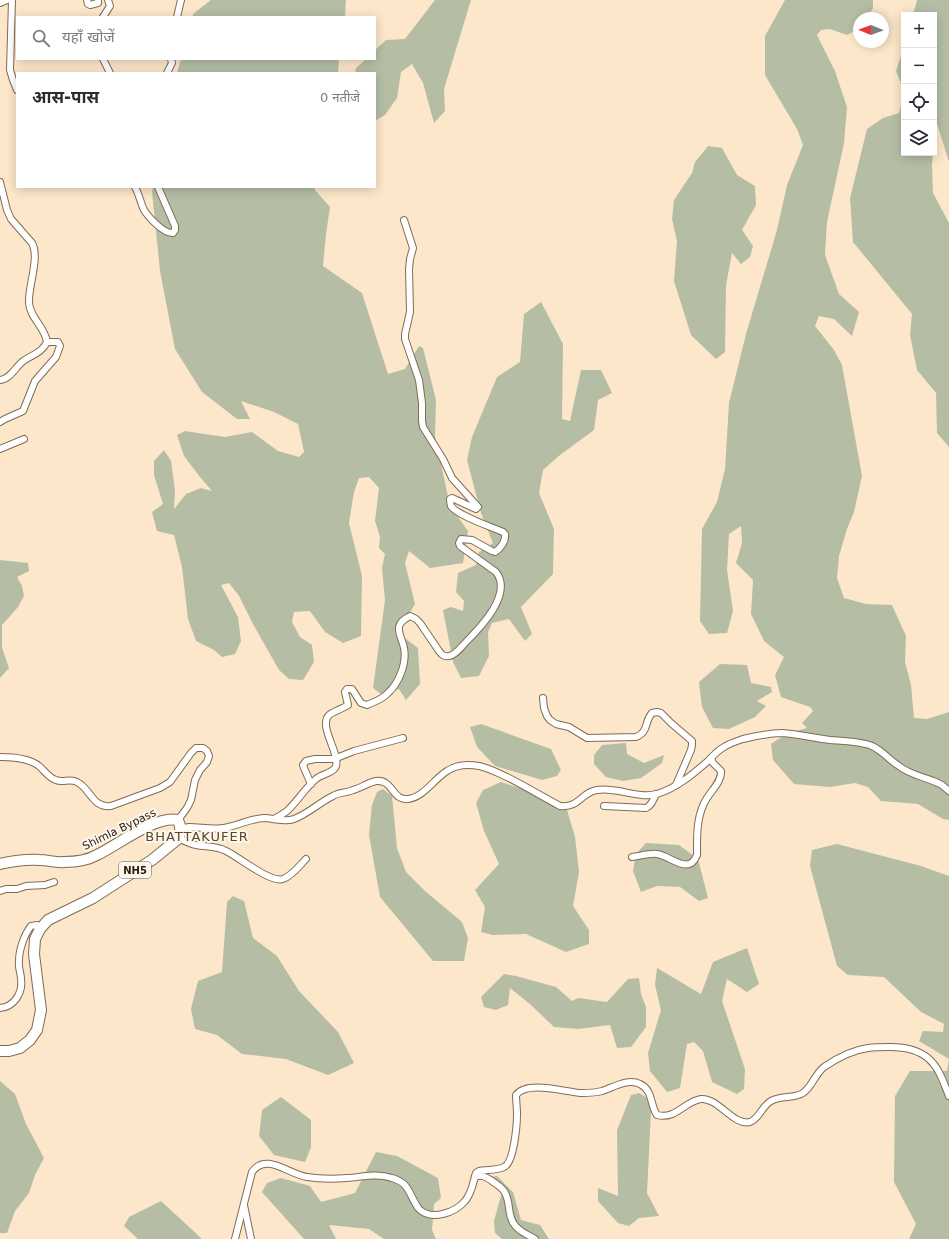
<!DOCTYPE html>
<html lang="hi">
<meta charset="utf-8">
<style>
:root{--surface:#fff;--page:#f7f7f7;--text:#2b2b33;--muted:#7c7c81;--line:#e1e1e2}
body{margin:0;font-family:"DejaVu Sans","Noto Sans Devanagari",sans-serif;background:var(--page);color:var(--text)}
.controls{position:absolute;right:12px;top:12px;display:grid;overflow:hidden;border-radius:0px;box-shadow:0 2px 10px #0003}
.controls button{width:36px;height:36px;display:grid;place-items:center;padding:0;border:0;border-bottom:1px solid var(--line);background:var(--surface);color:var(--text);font:20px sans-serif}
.compass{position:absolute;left:853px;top:12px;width:36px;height:36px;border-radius:50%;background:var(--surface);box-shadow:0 2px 10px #0003;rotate:271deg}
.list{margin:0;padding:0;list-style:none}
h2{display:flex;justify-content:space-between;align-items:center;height:52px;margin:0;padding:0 16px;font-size:17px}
h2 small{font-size:13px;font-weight:400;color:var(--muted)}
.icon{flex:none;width:22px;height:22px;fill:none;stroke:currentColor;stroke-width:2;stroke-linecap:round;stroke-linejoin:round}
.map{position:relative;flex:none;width:949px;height:1239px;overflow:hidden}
.search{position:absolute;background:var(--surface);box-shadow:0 2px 10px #0003;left:16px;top:16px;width:360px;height:44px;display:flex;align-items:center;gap:10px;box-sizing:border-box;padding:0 14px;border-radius:0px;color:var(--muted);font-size:15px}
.panel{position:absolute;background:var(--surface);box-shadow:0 2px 10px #0003;left:16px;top:72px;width:360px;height:116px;border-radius:0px}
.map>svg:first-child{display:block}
.green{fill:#b5bea5}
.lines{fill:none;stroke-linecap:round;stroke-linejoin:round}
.minor-casing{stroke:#806c53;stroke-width:8}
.trunk-casing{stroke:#806c53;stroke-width:12}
.minor{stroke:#fff;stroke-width:6}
.trunk{stroke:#fff;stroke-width:10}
.labels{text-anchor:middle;stroke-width:4;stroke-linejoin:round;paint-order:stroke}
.shield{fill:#fff6eb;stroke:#665d53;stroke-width:1}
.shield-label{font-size:10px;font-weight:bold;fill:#241c12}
.street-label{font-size:11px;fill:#241c12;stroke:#fff6eb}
.quarter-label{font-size:13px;letter-spacing:1px;fill:#58462e;stroke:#fff6eb}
</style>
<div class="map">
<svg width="949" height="1239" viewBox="0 0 949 1239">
<rect width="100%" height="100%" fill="#fde7ca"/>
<g class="green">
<polygon points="211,0 346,0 345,17 192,17 194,13"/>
<polygon points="435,0 471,0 444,89 445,111 434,123 423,83 412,64 401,72 397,98 385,115 375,121 375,73 355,73 356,68 366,59 375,59 375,50 386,40 405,39"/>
<polygon points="785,0 873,0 873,8 868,18 859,18 859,29 847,35 830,29 821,30 817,35 835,71 847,107 844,143 827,222 825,255 839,294 859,312 852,336 834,319 819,316 815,326 834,350 842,365 862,476 854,512 847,529 839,556 837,578 844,598 866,604 892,605 906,636 905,662 911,685 914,718 927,719 949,712 949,820 943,819 918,804 881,801 868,787 855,783 830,787 794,784 773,760 771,744 786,734 807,728 802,723 813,711 810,707 781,697 775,675 784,657 764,641 751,614 753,580 736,563 742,543 741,526 729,534 727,570 733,611 727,633 709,634 700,621 702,529 717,502 725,469 729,403 746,334 777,230 787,185 803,145 797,129 765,75 765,36"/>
<polygon points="917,0 949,0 949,162 934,114 934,15 913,15"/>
<polygon points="904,55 904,91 896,71 901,56"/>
<polygon points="181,59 339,59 338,73 177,73"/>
<polygon points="904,93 904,153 933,153 932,165 933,193 949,223 949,447 937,433 936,393 917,370 910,335 912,314 853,242 850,198 867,129 883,118 899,113"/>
<polygon points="708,146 722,148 737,175 755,186 756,205 742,230 753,246 750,257 741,264 732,253 726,285 725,352 716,359 691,335 674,281 677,241 672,219 674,200 692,173 695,162"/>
<polygon points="153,187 315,187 315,190 330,207 326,234 323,266 362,293 388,374 405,369 419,346 423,348 436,400 435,436 450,506 468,531 463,563 430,568 409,551 405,563 415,604 398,633 418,648 420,684 406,700 399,689 381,694 373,688 385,600 382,568 385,554 379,548 380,537 375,521 379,488 369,477 359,478 354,492 349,523 362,576 361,636 343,643 325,632 310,611 294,612 292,622 300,637 312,645 314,662 303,680 289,679 279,670 253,624 239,596 229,583 221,585 238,617 241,641 235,654 222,657 214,650 196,641 188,619 182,567 174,535 157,531 152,512 163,504 154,475 154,461 164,450 171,461 175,490 174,509 186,494 201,488 212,491 200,477 184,456 177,435 185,431 225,437 252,432 278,451 299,457 304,452 298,424 274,412 241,401 250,419 237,419 202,392 175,349 160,271 152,192"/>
<polygon points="541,302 563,344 562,419 570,421 581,370 601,370 612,393 598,400 594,430 560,455 543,470 539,493 554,529 553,574 521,607 532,634 525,641 509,619 492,623 488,632 489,656 479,676 461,678 453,662 443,610 451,607 463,611 464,601 456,592 458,573 476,565 479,552 493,543 481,513 467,460 472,437 497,377 520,362 524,314"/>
<polygon points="0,560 28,563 29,571 17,577 22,586 24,596 18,607 2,625 2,648 9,668 0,678"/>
<polygon points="720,664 747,665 751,683 771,687 772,692 757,701 766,706 755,717 729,729 713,728 702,707 699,682"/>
<polygon points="481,724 551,749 561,770 557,776 542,780 495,766 477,747 470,727"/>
<polygon points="626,743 627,754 644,763 664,755 662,763 641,778 623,781 606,777 594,764 594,755 602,745"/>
<polygon points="501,782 565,803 575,837 579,872 573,906 589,930 589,944 566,952 526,934 493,935 481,932 485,907 475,890 499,864 484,831 476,803 483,790"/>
<polygon points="383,789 392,796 397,848 406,872 425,891 462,922 468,938 464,961 433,961 380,897 369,835 372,805 377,792"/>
<polygon points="646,843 679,845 698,859 708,898 699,901 680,887 657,886 641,892 633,871 636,854"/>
<polygon points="837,844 921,866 949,876 949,1059 919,1041 923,1031 943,1032 944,1024 921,1012 884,977 848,975 837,966 810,866 812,850"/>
<polygon points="233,896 244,901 253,938 277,956 299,991 338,1032 354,1063 328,1075 286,1059 242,1054 217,1035 195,1029 191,1009 198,981 222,972 227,902"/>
<polygon points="747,948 759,984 747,992 727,979 722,1001 745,1069 744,1089 737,1094 712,1082 703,1051 694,1042 687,1044 680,1088 667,1092 650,1071 648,1053 661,1010 655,985 657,968 701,994 713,962"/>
<polygon points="504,974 516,976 556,987 572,1001 578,998 607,1002 628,979 639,978 641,994 646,1007 646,1027 631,1047 617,1048 610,1025 578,1029 554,1027 531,1005 510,988 508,1005 496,1010 484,1007 481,997"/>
<polygon points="949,1060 949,1239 909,1239 916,1224 894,1182 895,1096 910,1071 947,1071"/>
<polygon points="0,1081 15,1094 26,1124 44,1158 35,1175 29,1193 15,1211 7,1233 0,1233"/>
<polygon points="639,1093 647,1098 651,1111 647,1193 659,1216 639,1218 629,1226 618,1223 598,1201 598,1188 618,1196 617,1130 631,1095"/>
<polygon points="281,1097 311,1120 311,1147 305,1162 274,1155 259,1136 262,1110"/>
<polygon points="376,1152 397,1156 438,1178 441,1198 434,1204 432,1230 436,1239 384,1239 369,1229 329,1225 336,1239 304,1239 262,1192 267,1183 281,1178 310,1186 321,1202 355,1193"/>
<polygon points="497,1176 513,1192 521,1220 540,1225 549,1239 502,1239 495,1233 494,1221 502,1192 488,1177"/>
<polygon points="161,1201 202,1239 138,1239 124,1226 129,1217"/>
</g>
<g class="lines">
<g class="minor-casing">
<g id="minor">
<polyline points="12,0 10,70 13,80 17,90"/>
<polyline points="87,0 88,4 90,5 98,3 98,0"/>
<polyline points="0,3 7,0"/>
<polyline points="103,17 110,6 108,0"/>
<polyline points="177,17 181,0"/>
<polyline points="103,59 110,73"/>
<polyline points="167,73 172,63 171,59"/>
<path d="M 0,182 L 7,210 L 11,219 L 32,243 C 40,258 28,286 29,303 C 30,318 45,327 47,342 C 42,353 31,355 22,362 C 15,368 10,379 0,380"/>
<path d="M 135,187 C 139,194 141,204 144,210 C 149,218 164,234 173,233 L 175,230 L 175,226 L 158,187"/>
<polyline points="0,422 5,419 23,411 35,381 56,357 60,346 58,342 47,342"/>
<polyline points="0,449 24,439"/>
<path d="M 543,698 L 544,708 L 547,716 L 550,720 L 556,724 L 569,727 L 587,738 L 636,737 C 649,732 644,722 652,713 L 657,712 L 661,713 L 671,723 L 692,741 L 692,745 L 691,750 L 676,785"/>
<path d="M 0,757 C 12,757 29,758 39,766 C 45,771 49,778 56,780 C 63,783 70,778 77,782 C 91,789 92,808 111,806 L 160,788 L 170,782 L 191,753 L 196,748 L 203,748 L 207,751 L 209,756 L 207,762 L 200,770 L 195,780 L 191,800 L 187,808 L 178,820"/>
<polyline points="311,784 304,768 303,765 306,761 315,759 334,759 354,751 403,738"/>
<path d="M 604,806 L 646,808 C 652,805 653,800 656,794"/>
<path d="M 274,819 C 278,817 283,814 287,811 C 298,801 305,788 316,779 C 321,774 334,773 336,766 C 340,753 318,726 329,715 C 334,711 342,709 348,705 L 345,692 L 347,689 L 352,689 L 361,703 L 367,705 C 374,702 383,699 388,693 C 399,683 407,663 404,648 C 403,641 398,634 399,627 C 400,621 405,619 410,616 L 416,619 L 420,623 L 439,651 C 442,655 444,657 449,656 C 456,655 461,647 466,642 C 481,627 513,594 496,572 L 460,546 L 459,543 L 461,539 L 472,540 L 492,551 L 495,552 C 501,548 506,541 505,534 L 503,532 C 492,527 458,516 451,506 C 450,503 450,502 450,499 L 452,498 L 476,509 L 478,507 L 452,478 L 443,459 L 423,427 L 422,421 L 422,403 L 419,380 L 405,339 L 405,334 L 410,312 L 409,269 L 410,259 L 413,248 L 404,220"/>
<path d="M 181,833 L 184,828 L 189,827 C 200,827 212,830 223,828 C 237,826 249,819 264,818 C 274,818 284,823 294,819 C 308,814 320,802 333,796 C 339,792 347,793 353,790 C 361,788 367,783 376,781 C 393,779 392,801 408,799 C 424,797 434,779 447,771 C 456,765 468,764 479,766 C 489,768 498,773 507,777 C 525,786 543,797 560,806 C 580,808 581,792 597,790 C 617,787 638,799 657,794 C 677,788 693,774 708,761 C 713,756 718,750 724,747 C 730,743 737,741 743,739 C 756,736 769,733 782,733 C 798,734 814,738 830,740 C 844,741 860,741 872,746 C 883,751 889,760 899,766 C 910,775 925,777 938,783 L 942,785 L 949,791"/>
<path d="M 179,838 C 184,841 190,844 196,845 C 206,847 217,846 226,851 C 239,857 270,883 283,879 C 292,876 300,865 306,859"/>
<path d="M 632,857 C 640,856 649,853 657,854 C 671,856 689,876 697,855 C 697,836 696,815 707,798 C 712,790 722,781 721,771 L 713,763 L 711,758"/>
<polyline points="0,891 6,889 17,889 26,886 45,885 54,882"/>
<path d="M 0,1008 C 14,1007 23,993 21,979 C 21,973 18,968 19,961 C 19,950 24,935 31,926 L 37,925 L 40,929"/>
<path d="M 475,1177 C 482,1174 486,1177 492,1181 C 496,1184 501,1187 504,1191 C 511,1201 507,1215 514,1224 C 518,1231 528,1235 535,1239"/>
<polyline points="244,1205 251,1239"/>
<path d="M 235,1239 L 252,1172 C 266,1152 288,1174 307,1177 C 320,1179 334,1179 347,1178 C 362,1177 377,1173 392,1178 C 406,1182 408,1189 414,1201 C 416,1204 417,1207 419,1209 C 431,1221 455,1213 465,1201 C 472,1193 473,1182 476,1173 L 479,1171 C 487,1170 498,1170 504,1167 C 514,1163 517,1124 517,1114 C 517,1107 516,1101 516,1095 C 527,1080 565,1092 581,1093 C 588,1093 595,1093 602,1091 C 614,1087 628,1078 640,1084 C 653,1090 650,1105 657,1115 C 676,1120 685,1101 701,1099 C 719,1098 733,1126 750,1122 C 759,1119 762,1106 771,1101 C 781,1095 794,1099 803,1093 C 812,1087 815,1074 824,1067 C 837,1058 853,1050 868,1048 C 875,1047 883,1047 890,1047 C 904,1047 918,1049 929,1059 C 940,1069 944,1084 949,1096"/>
</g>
</g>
<g class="trunk-casing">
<path id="trunk" d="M 0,864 C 13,861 26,859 40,860 C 48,860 56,863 64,862 C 75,862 88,860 97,855 C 118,845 155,815 178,820 C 181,826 181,832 179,838 L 152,860 L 93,898 L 48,920 L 40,929 L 35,939 L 34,954 L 41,1010 L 37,1030 L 30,1040 L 20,1048 L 9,1051 L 0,1051"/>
</g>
<use href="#minor" class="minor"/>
<use href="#trunk" class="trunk"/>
</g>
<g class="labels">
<rect class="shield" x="119" y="862" width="32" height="16" rx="3"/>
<g class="shield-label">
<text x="135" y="874">NH5</text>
</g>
<g class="street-label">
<text transform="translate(119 829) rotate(-26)" y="4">Shimla Bypass</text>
</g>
<g class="quarter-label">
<text x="197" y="841">BHATTAKUFER</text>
</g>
</g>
</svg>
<div class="controls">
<button>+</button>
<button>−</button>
<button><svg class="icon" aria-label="locate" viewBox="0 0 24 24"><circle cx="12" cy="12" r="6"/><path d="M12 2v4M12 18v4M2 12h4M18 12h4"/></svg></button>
<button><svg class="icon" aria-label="layers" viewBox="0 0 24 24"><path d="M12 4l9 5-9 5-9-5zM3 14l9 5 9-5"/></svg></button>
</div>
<svg class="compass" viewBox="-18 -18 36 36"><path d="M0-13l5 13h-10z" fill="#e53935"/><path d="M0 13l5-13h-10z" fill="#7c7c81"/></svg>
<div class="search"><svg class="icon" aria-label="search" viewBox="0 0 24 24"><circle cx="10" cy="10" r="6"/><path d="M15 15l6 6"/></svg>यहाँ खोजें</div>
<section class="panel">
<h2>आस-पास<small>0 नतीजे</small></h2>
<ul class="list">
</ul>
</section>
</div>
